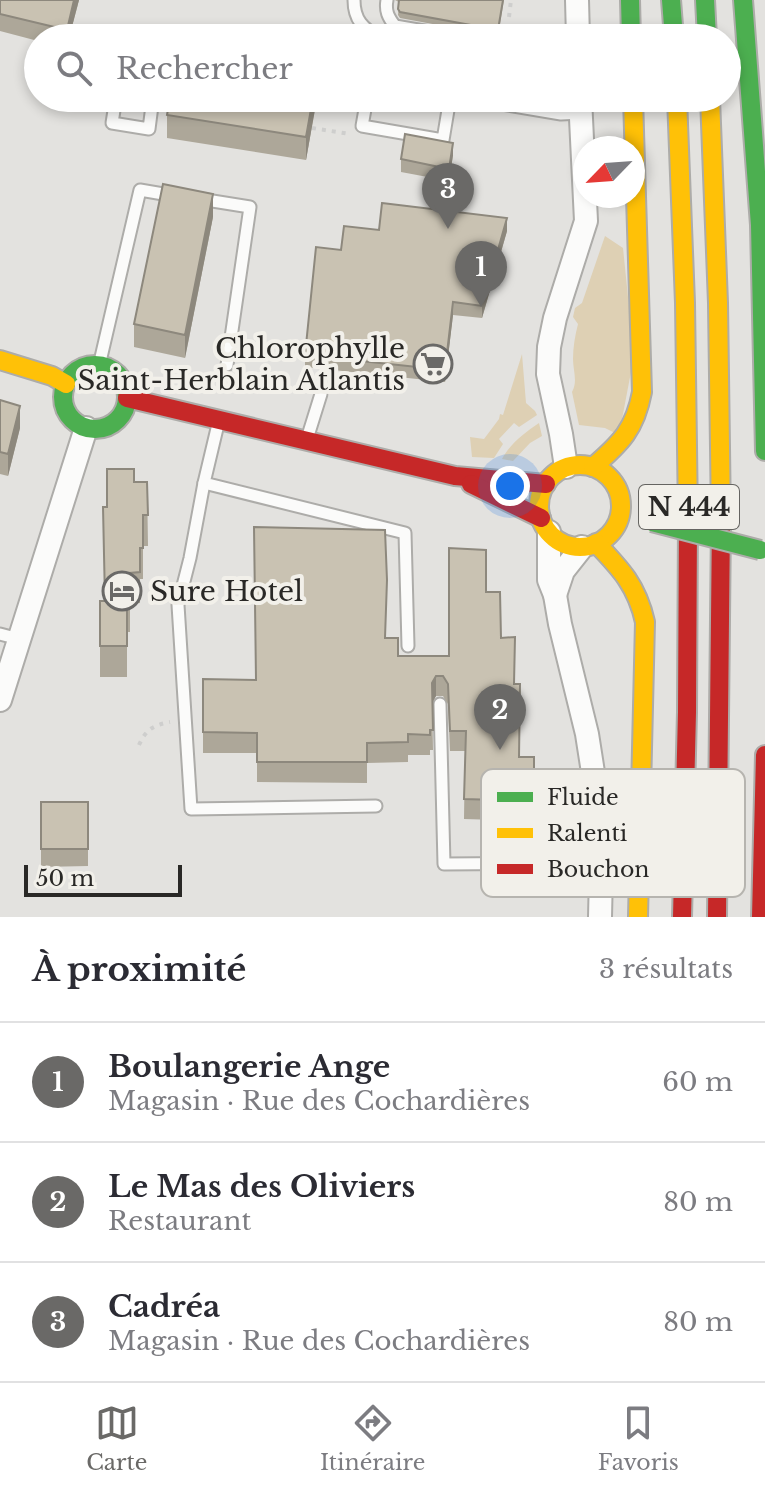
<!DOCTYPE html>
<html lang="fr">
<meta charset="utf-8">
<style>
:root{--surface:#fff;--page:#f7f7f7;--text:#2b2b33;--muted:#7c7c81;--line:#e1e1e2;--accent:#6a6967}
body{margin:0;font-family:"Libre Baskerville",serif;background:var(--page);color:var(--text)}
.compass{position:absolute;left:573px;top:136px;width:72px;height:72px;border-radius:50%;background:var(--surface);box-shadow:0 4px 12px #0003;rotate:245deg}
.scale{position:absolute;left:24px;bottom:20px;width:158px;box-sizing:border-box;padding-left:8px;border:4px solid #292826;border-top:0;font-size:22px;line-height:28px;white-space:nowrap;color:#292826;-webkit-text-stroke:6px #f2f0ea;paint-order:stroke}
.you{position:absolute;left:510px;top:486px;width:28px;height:28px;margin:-20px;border:6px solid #fff;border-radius:50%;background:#1a73e8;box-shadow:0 0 0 12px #1a73e833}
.badge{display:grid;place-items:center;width:52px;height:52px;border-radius:50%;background:var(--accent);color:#fff;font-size:26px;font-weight:700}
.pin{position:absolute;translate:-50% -66px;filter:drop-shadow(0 2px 4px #0008)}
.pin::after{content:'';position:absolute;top:42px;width:28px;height:24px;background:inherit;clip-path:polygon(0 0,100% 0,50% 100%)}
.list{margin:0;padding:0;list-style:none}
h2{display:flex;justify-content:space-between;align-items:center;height:104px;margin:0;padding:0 32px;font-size:34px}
h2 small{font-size:26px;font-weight:400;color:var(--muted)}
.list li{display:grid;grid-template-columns:52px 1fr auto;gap:24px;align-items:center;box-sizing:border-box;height:120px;padding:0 32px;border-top:2px solid var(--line)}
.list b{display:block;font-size:30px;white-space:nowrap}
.list p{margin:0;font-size:26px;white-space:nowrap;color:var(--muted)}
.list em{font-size:26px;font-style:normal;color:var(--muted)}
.icon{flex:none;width:44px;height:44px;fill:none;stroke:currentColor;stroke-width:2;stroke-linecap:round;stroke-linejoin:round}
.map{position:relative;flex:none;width:765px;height:917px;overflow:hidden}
.search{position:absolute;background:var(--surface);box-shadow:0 4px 12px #0003;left:24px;right:24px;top:24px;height:88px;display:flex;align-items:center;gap:20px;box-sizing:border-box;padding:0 28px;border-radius:44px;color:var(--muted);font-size:30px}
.sheet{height:464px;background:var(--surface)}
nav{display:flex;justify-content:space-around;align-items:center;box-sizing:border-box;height:112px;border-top:2px solid var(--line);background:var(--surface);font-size:22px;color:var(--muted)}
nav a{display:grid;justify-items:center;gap:4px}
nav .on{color:var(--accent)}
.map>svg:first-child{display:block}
.green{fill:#ded0b4}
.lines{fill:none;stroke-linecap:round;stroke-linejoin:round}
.lane-casing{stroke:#adaca9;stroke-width:15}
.street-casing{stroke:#adaca9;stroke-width:26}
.fast-casing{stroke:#adaca9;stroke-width:22}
.slow-casing{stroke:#adaca9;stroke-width:22}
.jam-casing{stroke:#adaca9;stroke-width:22}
.path{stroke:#cececd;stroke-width:4;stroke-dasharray:4 6;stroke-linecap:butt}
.lane{stroke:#fbfbfa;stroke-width:11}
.street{stroke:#fbfbfa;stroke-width:22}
.fast{stroke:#4caf50;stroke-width:18}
.slow{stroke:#ffc107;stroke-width:18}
.jam{stroke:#c62828;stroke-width:18}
.fast-bridge-casing{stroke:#adaca9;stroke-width:22;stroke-linecap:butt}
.fast-bridge{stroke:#4caf50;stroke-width:18}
.wall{fill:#ada799}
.shaded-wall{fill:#8d887d}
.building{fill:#c9c2b2;stroke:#8d887d;stroke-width:2}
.labels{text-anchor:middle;stroke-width:8;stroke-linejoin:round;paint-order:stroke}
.shield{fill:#f2f0ea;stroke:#656461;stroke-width:2}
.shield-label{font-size:26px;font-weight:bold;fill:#292826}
.poi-label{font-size:28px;fill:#292826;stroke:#f2f0ea;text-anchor:end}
.key{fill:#f2f0ea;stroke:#b6b4af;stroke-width:2}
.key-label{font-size:22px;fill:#292826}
</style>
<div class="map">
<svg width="765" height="917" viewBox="0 0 765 917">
<rect width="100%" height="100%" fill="#e3e2df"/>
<g class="green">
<path d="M 605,236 L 623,248 L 634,356 L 619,435 L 605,428 L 579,425 L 572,392 C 578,382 573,370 573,359 C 573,347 575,336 578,324 L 573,317 L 575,308 L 582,303 Z"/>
<polygon points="522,354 526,403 535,411 537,415 519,427 514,423 499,439 503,444 494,458 472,457 470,437 484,439 499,419 500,414 503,415"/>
<path d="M 539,423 L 542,436 L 530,443 L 513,461 L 502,459 C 510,444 524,433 539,423 Z"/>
</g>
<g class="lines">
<g class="lane-casing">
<g id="lane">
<path d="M 354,0 C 354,20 363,28 379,38"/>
<path d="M 387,0 C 385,11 388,17 395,26 L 465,38"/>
<polyline points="116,98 112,123 149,129 153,98"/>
<polyline points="367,98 362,126 443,140 450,98"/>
<polyline points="465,98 561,114 581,113"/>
<polyline points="200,199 250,207 227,365"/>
<polyline points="99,366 140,190 175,196"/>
<polyline points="219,420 204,483 405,533 408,646"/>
<polyline points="307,439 321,394"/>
<polyline points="204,483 190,558 178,605 191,809 376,806"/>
<polyline points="0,634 19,639"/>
<polyline points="440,704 444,864 601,863"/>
</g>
</g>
<g class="street-casing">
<g id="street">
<polyline points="577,0 578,38"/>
<polyline points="566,467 561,434 548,374 549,347 555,318 586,221 580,98"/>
<polyline points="549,532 549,580 555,595 560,624 587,734 602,830 600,917"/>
<polyline points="555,595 563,571 582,547"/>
<polyline points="0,700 86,428"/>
</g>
</g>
<g class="fast-casing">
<g id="fast">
<polyline points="630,0 631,38"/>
<polyline points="671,0 674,38"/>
<polyline points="705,0 707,38"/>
<polyline points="743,0 760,225 765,451"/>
<circle cx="95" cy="397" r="32"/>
</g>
</g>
<g class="slow-casing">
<g id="slow">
<polyline points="677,98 685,303 688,518"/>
<polyline points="710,98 718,303 721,520"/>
<polyline points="0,360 52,376 66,384"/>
<circle cx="580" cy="506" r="41"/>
<path d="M 593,467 C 621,443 635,429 642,392 L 633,98"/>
<path d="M 596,543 C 621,569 637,586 645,622 L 638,917"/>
</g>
</g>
<g class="jam-casing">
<g id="jam">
<polyline points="127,398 455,476 546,484"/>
<polyline points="471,484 541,518"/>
<polyline points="682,917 687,712 688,518"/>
<polyline points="717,917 721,520"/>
<polyline points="761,917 765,755"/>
</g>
</g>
<g class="path">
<polyline points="509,17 511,0"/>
<polyline points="312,128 350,134"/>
<path d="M 139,745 C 146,729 154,725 170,722"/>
</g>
<use href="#lane" class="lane"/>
<use href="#street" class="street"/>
<use href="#fast" class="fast"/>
<use href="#slow" class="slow"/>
<use href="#jam" class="jam"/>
<g class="fast-bridge-casing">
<polyline id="fast-bridge" points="652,522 760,550"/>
</g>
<use href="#fast-bridge" class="fast-bridge"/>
</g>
<g class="wall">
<polygon points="0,0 79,0 69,38 38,38 38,41 0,31"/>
<polygon points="395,0 504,0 498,36 400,18 398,15 399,2"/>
<polygon points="170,98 317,98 306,160 167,138 167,115"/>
<polygon points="453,155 449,181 401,172 401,159"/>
<polygon points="213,217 185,358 134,347 134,324"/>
<polygon points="379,230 507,231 482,318 453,315 445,382 305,367 305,355 341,250"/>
<polygon points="0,400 20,428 8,476 0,474"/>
<polygon points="134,482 147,482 148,546 143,546 143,579 140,579 140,603 130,604 130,632 127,632 127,677 100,677 100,601 105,601 103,507 107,507"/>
<polygon points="486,592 515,684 519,757 534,757 534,806 525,806 520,823 509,825 503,825 497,820 464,819 465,751 450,751 448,704 443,696 436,696 432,703 433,750 430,750 430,755 408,755 408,762 367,763 367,783 257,782 257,753 203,753 203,679 256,680 386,638 398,656 449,656"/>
<polygon points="41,802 88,802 88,866 41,867"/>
</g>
<g class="shaded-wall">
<polygon points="74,0 79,0 69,38 67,38 67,30"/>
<polygon points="313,98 317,98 306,160 306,137"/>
<polygon points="453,143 453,155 449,181 449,169"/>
<polygon points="213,194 213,217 185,358 185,335"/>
<polygon points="507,218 507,231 482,318 482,306"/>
<polygon points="453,302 453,315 445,382 445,370"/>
<polygon points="20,406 20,428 8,476 8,454"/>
<polygon points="436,676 436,696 432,703 432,683"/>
<polygon points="525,786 525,806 520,823 509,825 509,805"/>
</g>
<g class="building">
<polygon points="0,0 74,0 67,30 0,14"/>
<polygon points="399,0 503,0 498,30 400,12 398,9"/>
<polygon points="170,98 313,98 306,137 167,115"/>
<polygon points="405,134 453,143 449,169 401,159"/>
<polygon points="163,184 213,194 185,335 134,324"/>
<polygon points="382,203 507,218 482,306 453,302 445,370 305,355 316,247 341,250 344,226 379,230"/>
<polygon points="0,400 20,406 8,454 0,452"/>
<polygon points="107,469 134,469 134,482 147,482 148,515 143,515 143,548 140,548 140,572 130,573 130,601 127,601 127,646 100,646 100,601 105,601 103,507 107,507"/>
<polygon points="254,527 385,530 387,580 385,638 398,638 398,656 449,656 449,548 486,550 486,592 500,592 501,638 515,637 514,684 520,684 519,757 534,757 534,786 525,786 520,803 509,805 503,805 497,800 464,799 466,731 450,731 448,684 443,676 436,676 432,683 433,730 430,730 430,735 408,734 408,742 367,743 367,762 257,762 257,733 203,732 203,679 256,680"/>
<rect x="41" y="802" width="47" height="47"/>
</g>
<defs>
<g id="supermarket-ring" transform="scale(2)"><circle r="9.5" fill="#f2f0ea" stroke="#6a6967" stroke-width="1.5"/><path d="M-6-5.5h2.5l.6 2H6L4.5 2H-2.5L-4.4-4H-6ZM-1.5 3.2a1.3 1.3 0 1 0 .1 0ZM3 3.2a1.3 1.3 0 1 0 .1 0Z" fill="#6a6967"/></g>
<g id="hotel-ring" transform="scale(2)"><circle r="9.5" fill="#f2f0ea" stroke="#6a6967" stroke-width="1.5"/><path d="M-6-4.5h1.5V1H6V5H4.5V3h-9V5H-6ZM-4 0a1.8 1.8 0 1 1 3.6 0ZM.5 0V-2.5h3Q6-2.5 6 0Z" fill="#6a6967"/></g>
</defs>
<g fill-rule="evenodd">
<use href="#supermarket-ring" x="433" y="364"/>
<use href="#hotel-ring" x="122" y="591"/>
</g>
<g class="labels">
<rect class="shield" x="639" y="485" width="100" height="44" rx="6"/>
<g class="shield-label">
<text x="689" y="516">N 444</text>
</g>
<g class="poi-label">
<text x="405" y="358">Chlorophylle<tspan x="405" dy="32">Saint-Herblain Atlantis</tspan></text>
<text x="150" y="601" text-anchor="start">Sure Hotel</text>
</g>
</g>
<rect x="481" y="769" width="264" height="128" rx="12" class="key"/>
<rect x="497" y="792" width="36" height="10" fill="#4caf50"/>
<rect x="497" y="828" width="36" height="10" fill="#ffc107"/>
<rect x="497" y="864" width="36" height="10" fill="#c62828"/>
<g class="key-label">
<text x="547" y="805">Fluide</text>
<text x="547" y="841">Ralenti</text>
<text x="547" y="877">Bouchon</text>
</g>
</svg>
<svg class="compass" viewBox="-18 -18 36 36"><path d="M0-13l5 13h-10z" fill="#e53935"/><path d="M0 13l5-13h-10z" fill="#7c7c81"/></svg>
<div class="scale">50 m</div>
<div class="you"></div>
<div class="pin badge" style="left:481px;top:307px">1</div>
<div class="pin badge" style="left:500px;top:750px">2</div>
<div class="pin badge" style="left:448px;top:229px">3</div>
<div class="search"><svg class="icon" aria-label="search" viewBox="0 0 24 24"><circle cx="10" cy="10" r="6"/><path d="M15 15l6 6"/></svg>Rechercher</div>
</div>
<section class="sheet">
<h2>À proximité<small>3 résultats</small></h2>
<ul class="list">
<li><span class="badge">1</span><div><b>Boulangerie Ange</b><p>Magasin · Rue des Cochardières</p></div><em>60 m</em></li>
<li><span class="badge">2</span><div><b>Le Mas des Oliviers</b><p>Restaurant</p></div><em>80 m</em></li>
<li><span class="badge">3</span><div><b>Cadréa</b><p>Magasin · Rue des Cochardières</p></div><em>80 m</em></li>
</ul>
</section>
<nav>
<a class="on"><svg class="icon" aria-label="map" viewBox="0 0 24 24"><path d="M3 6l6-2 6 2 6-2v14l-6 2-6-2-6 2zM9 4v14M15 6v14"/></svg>Carte</a>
<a><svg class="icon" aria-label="directions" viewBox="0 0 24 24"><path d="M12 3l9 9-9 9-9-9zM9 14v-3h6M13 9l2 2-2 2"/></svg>Itinéraire</a>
<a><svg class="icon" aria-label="saved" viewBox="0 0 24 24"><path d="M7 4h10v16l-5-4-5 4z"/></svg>Favoris</a>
</nav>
